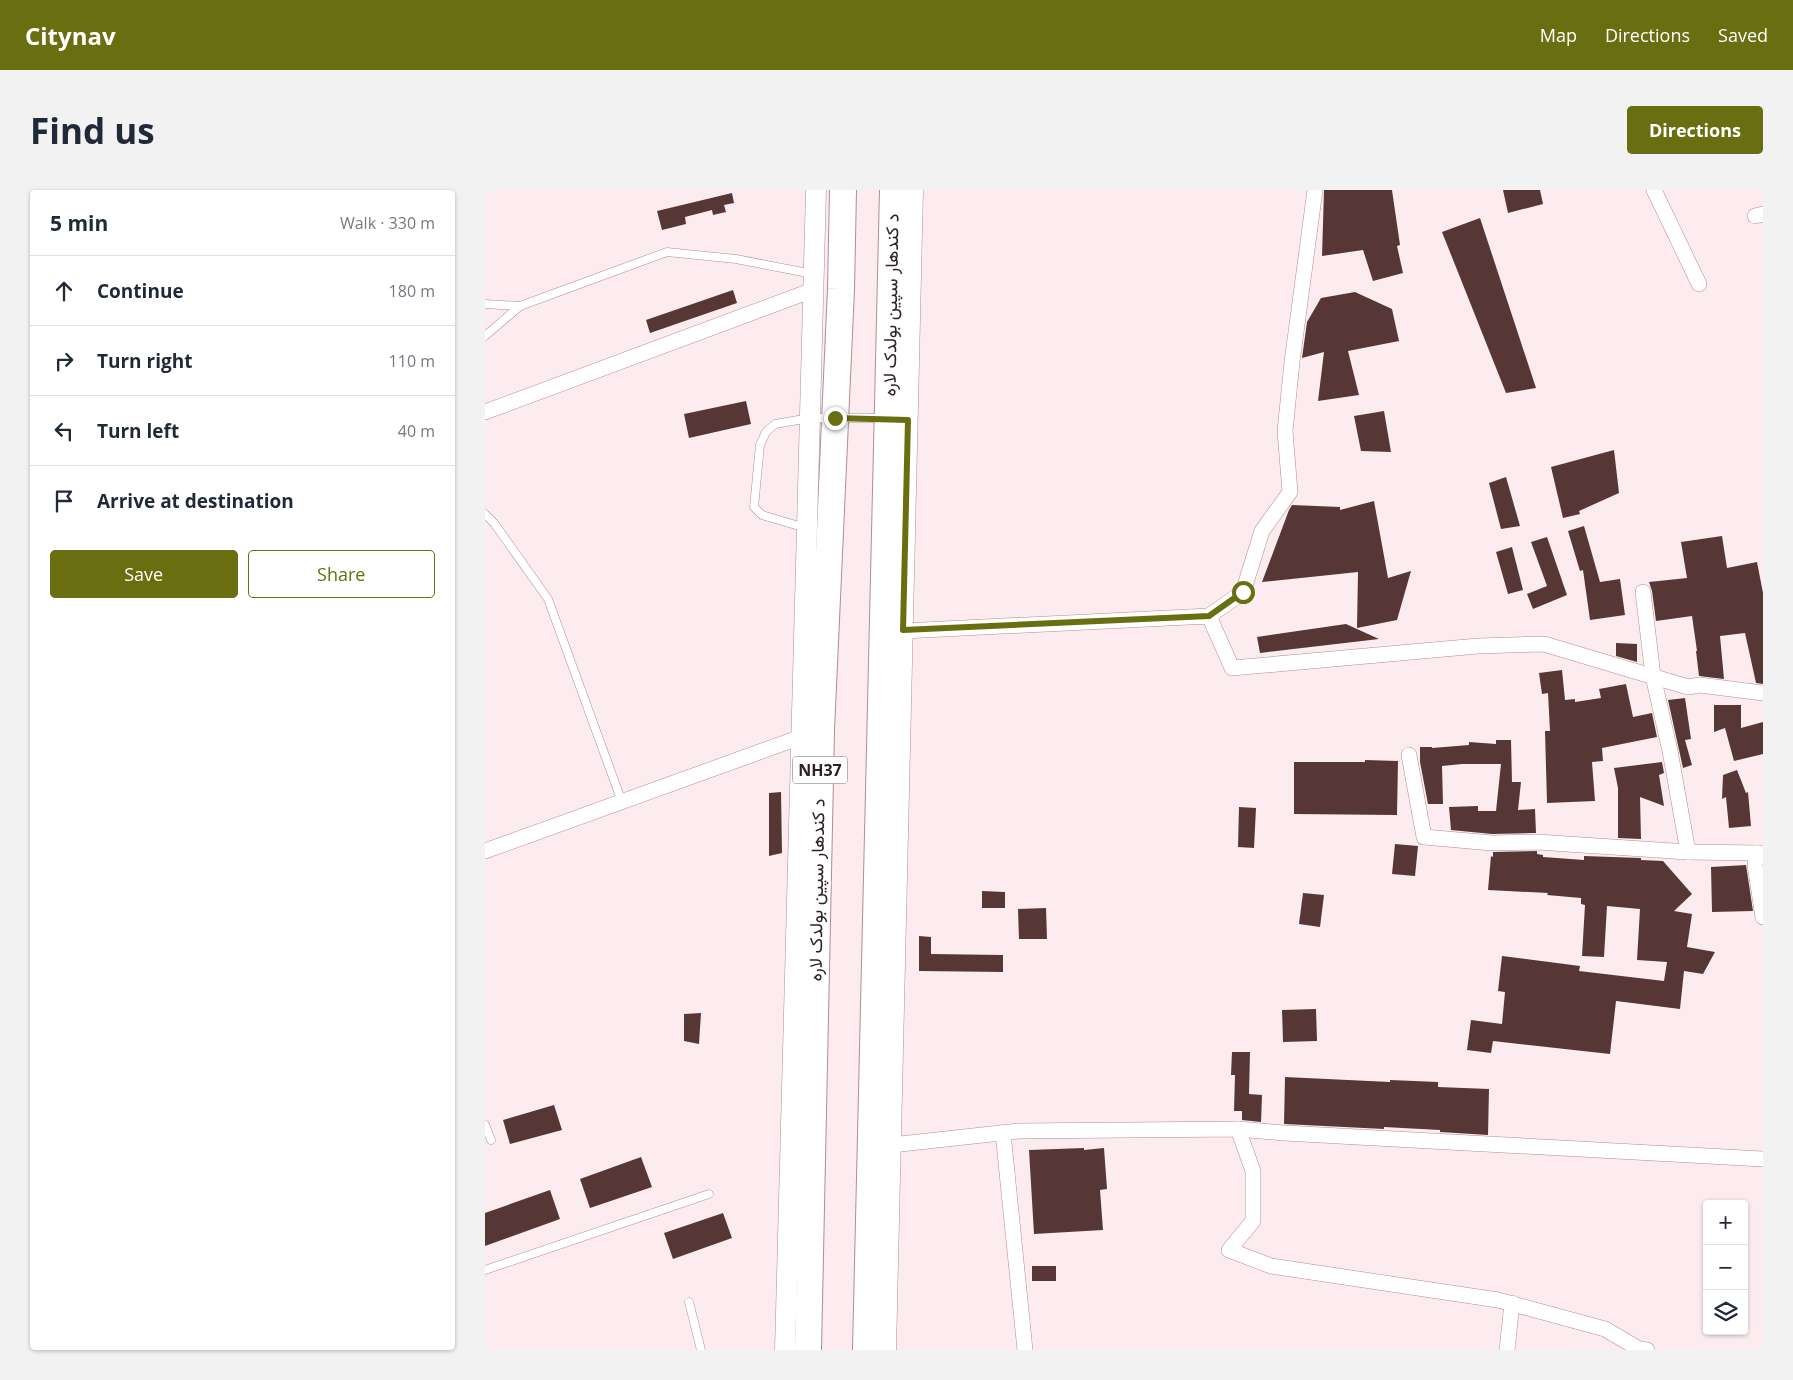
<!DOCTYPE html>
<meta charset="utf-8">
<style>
:root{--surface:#fff;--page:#f2f2f3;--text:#1f2937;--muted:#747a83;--line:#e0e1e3;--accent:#696e11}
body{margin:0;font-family:"Open Sans",Vazirmatn,sans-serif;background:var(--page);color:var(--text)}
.controls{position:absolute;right:15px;bottom:15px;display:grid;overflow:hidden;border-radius:5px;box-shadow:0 1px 4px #0004}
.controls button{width:45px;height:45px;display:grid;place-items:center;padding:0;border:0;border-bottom:1px solid var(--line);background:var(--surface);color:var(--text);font:25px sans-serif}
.stop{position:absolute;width:15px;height:15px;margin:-11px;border:4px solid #696e11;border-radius:50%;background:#fff}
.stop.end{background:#696e11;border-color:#fff;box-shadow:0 1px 5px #0008}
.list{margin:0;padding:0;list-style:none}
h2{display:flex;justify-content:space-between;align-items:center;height:65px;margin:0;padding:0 20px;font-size:21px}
h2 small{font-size:16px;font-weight:400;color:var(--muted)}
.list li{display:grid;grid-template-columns:32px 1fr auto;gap:15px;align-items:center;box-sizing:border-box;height:70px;padding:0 20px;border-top:1px solid var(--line)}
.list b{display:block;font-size:19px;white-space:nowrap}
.list em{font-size:16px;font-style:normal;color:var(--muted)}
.actions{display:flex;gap:10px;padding:15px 20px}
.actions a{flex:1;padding:11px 0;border:1px solid var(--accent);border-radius:5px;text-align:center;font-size:18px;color:var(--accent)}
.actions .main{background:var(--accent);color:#fff}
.icon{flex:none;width:28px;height:28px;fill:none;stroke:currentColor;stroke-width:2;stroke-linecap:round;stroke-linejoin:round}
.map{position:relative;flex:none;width:1278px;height:1160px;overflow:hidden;border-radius:5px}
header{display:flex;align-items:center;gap:30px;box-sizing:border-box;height:70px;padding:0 25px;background:var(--accent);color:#fff}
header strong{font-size:24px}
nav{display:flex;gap:28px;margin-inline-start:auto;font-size:18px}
.intro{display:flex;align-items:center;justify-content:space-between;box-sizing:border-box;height:120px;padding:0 30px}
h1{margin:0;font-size:35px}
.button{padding:12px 22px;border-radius:5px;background:var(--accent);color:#fff;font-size:18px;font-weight:700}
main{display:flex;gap:30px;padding:0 30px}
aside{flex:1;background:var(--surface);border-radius:5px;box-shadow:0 1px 4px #0004}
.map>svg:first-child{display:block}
.building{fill:#563735}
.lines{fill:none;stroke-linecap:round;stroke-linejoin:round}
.lane-casing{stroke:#b08c95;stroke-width:9}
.street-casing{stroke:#b08c95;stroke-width:16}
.secondary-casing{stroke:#b08c95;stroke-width:21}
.highway-casing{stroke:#b08c95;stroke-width:28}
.lane{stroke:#fff;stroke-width:8}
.street{stroke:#fff;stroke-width:15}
.secondary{stroke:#fff;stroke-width:20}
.highway{stroke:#fff;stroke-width:26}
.route{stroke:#696e11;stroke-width:6}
.labels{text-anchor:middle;stroke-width:5;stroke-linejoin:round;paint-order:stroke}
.shield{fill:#fefefe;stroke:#6d6365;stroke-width:1}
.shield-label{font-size:16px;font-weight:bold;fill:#2f2124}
.street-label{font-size:18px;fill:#2f2124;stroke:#fefefe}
</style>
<header>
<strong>Citynav</strong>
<nav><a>Map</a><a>Directions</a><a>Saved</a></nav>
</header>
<div class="intro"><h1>Find us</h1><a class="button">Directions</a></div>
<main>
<aside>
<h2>5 min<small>Walk · 330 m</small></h2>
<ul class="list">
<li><svg class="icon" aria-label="ahead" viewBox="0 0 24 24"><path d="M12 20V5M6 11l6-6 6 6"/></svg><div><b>Continue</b></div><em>180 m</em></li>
<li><svg class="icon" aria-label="right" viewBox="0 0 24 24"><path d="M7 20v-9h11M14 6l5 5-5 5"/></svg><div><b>Turn right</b></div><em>110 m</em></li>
<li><svg class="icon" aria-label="left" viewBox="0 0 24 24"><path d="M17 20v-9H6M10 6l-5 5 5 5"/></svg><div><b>Turn left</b></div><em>40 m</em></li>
<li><svg class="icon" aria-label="arrive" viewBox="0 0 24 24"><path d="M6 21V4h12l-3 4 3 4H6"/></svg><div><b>Arrive at destination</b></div></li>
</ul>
<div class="actions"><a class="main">Save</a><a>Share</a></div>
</aside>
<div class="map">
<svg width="1278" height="1160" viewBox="0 0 1278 1160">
<rect width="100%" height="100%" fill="#fcecf0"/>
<g class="building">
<polygon points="839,0 907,0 915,55 912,56 918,83 888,91 878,60 837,66"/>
<polygon points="1018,0 1055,0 1058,14 1023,23"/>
<polygon points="247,3 249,13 239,15 241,22 228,25 227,20 200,27 201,34 177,40 172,21"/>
<polygon points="995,28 1051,198 1021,203 957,42"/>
<polygon points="248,100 252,113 165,143 161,130"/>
<polygon points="870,102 907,119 914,151 863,161 874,205 833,211 839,162 817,168 822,132 836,108"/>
<polygon points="261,211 266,234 204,248 199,224"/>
<polygon points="899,221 906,262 876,261 869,226"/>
<polygon points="1129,260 1134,303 1094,321 1095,324 1078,328 1066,277"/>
<polygon points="1021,287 1035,336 1016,339 1004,293"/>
<polygon points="889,311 903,388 926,381 912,430 872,438 873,382 777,392 804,320 807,315 855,317 855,320"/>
<polygon points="1099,336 1115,392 1135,389 1140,425 1105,430 1098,380 1095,381 1083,341"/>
<polygon points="1237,346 1242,378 1272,372 1278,403 1278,494 1271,493 1260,443 1235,446 1239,489 1214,486 1211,461 1212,461 1207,426 1171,431 1167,401 1164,392 1202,388 1196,352"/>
<polygon points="1062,347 1082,405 1048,419 1042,404 1062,396 1046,352"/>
<polygon points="1027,357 1038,400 1023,404 1011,362"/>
<polygon points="861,434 894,449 775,463 772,447"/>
<polygon points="1131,453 1152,454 1152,472 1131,466"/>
<polygon points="1077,480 1080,510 1090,509 1090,512 1116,508 1114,499 1141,494 1148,527 1167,523 1172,547 1117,558 1118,571 1107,572 1110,611 1062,613 1060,541 1065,541 1063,503 1057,504 1054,483"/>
<polygon points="1200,508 1206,549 1200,550 1207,575 1198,578 1183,510"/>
<polygon points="1229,515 1256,515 1256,538 1278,532 1278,564 1249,571 1240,538 1229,542"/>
<polygon points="1011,550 1026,550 1027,592 1036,592 1033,620 1050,619 1051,643 1007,644 966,640 964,617 993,616 993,621 1011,621 1016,574 977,574 957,576 958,614 943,614 935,572 935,557 947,557 947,558 984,555 984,552 1011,554"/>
<polygon points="880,570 913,571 912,625 809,624 809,572 880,572"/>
<polygon points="1177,572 1179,583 1174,585 1179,616 1155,607 1156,649 1133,648 1133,598 1129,578"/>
<polygon points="1252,580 1261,603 1263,602 1266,636 1244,638 1241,607 1237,609 1238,585"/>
<polygon points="296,602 297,663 284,666 284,603"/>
<polygon points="754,617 771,618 769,658 753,657"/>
<polygon points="910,654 933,656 930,686 907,684"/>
<polygon points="1052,661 1052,664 1058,665 1058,667 1099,670 1099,666 1156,668 1156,670 1178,671 1207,704 1189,721 1207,724 1202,757 1230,762 1218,784 1199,781 1195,819 1131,811 1125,864 1008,851 1006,863 982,860 986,830 1017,834 1020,802 1013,801 1017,766 1095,776 1094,781 1179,791 1182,772 1152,770 1155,719 1122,716 1119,767 1097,766 1100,715 1096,714 1096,708 1062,705 1063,703 1003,700 1006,666 1008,667 1008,662"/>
<polygon points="1261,675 1268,721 1227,722 1226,677"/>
<polygon points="497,701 520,702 520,718 497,718"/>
<polygon points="818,703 839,705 835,737 814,734"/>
<polygon points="561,718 562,749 534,749 533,719"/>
<polygon points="434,746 446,747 446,764 518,765 518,782 434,781"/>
<polygon points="831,819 832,851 798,852 797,820"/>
<polygon points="216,823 214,854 199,851 199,824"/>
<polygon points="747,862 765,862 764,904 777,905 776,932 757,930 757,921 749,921 750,885 746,885"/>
<polygon points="800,887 905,892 905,890 953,892 953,897 1004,899 1003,945 955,942 955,940 899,937 899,939 799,934"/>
<polygon points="69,915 77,940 25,954 18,930"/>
<polygon points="599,958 599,960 619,958 622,999 615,1000 618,1040 549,1044 544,960"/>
<polygon points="156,967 167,997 105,1018 95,989"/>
<polygon points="65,1000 75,1029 0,1056 0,1023"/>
<polygon points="238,1023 247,1048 188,1069 179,1043"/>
<rect x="547" y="1076" width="24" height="15"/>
</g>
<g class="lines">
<g class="lane-casing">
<g id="lane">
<polyline points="0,114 35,116"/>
<polyline points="0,146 35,116 182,62 251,69 328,84"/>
<polyline points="0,324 9,333 63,409 137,612"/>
<polyline points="321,338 277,325 269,317 275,255 281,242 290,234 325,228 398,228"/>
<polyline points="0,935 6,950"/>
<polyline points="0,1080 224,1004"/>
<polyline points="204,1112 216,1160"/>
</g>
</g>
<g class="street-casing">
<g id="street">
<polyline points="1169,0 1214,94"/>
<polyline points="1270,26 1278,24"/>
<polyline points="0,222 328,100"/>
<polyline points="724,426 758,402 777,341 805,302 800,241 807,172 830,0"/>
<polyline points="418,441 724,426 747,478 993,456 1059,454 1203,497 1215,495 1278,503"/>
<polyline points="924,565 939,647 1007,653 1052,652 1203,662 1185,561 1168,486 1158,402"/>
<polyline points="0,661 316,547"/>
<polyline points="1203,662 1278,663"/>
<polyline points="1272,663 1270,675 1278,727"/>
<polyline points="753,939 768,981 768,1031 744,1060 786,1076 1013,1110 1120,1139 1154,1159 1162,1160"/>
<polyline points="518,943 540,1160"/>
<polyline points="406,955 534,941 753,939 799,943 1278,969"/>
<polyline points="1022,1160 1027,1113"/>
</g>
</g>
<g class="secondary-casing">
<g id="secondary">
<polyline points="300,1160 331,0"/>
<polyline points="401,1160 428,0"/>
</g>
</g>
<g class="highway-casing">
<g id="highway">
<polyline points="323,1160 336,540 356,99 358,0"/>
<polyline points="381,1160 408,0"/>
</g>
</g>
<use href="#lane" class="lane"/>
<use href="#street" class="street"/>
<use href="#secondary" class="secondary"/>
<use href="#highway" class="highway"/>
</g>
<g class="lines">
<polyline class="route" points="350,228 423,230 418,440 724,426 758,402"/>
</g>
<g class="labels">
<rect class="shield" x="307.5" y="566.5" width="55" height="27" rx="4"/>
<g class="shield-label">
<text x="335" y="586">NH37</text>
</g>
<g class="street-label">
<text transform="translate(406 115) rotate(-89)" y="6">د کندهار سپین بولدک لاره</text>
<text transform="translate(332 700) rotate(-89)" y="6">د کندهار سپین بولدک لاره</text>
</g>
</g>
</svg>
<div class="controls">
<button>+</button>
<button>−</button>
<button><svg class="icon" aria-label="layers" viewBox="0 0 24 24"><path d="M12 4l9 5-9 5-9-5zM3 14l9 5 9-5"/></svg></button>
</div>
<div class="stop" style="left:758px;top:402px"></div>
<div class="stop end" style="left:350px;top:228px"></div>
</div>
</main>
